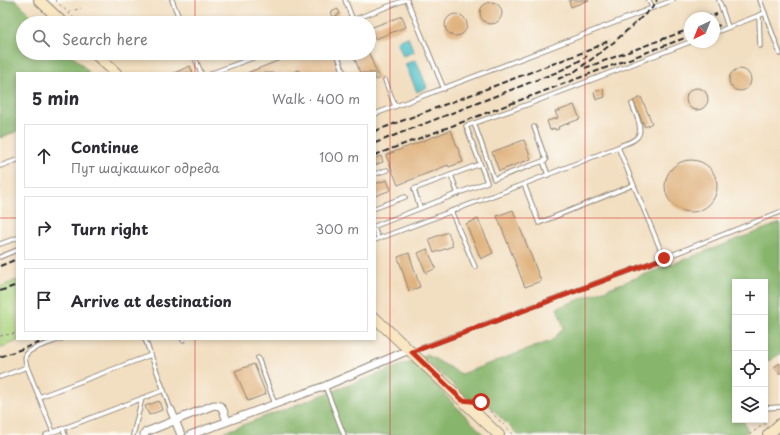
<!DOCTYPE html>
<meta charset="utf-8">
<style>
:root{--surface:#fff;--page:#f2f2f3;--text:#2b2b33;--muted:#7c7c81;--line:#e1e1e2}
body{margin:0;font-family:"Playpen Sans",sans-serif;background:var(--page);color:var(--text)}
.controls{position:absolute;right:12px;bottom:12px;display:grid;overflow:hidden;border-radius:0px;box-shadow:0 2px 6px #0003}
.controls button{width:36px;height:36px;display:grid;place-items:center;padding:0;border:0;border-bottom:1px solid var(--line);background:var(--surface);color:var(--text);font:20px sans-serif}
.compass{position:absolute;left:684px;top:12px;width:36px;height:36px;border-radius:50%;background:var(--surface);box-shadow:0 2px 6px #0003;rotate:223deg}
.stop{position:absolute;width:12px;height:12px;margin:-9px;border:3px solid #c8321e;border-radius:50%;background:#fff}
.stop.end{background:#c8321e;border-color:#fff;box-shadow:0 1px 4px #0008}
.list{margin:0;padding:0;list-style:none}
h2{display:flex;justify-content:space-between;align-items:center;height:52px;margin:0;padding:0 16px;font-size:17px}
h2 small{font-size:13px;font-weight:400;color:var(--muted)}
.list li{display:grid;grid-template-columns:26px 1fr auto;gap:12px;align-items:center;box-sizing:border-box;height:64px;margin:0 8px 8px;padding:0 8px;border:1px solid var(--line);border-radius:0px}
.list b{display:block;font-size:15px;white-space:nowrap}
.list p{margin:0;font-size:13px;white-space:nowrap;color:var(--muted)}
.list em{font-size:13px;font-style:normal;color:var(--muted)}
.icon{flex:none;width:22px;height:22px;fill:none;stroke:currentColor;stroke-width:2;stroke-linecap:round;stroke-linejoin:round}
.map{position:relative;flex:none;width:780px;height:435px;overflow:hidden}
.search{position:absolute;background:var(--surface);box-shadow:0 2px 6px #0003;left:16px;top:16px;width:360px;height:44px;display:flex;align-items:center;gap:10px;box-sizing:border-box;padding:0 14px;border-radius:22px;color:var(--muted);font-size:15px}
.panel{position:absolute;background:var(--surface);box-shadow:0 2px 6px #0003;left:16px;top:72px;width:360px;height:268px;border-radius:0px}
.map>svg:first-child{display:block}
.green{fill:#aad37d;stroke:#6a7f54}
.forest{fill:#87b56c;stroke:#59704c}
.water{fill:#52bfc8;stroke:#3e757a}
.building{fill:#e0b37f}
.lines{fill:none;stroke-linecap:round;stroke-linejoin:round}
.lane-casing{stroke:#8e8476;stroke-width:5.5}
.street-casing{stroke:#8e8476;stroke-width:9}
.secondary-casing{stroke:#8e8476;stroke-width:12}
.path{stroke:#8e8476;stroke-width:1;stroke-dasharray:3 3;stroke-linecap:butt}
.lane{stroke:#fff;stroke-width:3.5}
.street{stroke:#fff;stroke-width:7}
.secondary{stroke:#f9e7c3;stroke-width:10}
.rail{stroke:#2b2b2b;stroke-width:2;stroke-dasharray:6 3;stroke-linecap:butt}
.route{stroke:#c8321e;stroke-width:5}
.grid{fill:none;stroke:#d62828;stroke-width:1;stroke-opacity:0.55}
</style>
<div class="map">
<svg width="780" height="435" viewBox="0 0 780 435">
<rect width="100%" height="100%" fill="#fdfcf7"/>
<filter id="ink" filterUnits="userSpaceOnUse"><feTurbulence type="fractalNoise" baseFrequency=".025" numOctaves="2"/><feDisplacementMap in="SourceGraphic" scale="8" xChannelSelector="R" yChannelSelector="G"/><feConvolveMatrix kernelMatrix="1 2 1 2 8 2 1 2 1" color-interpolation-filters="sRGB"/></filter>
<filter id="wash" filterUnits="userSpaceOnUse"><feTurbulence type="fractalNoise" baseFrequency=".012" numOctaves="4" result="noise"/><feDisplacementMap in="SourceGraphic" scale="16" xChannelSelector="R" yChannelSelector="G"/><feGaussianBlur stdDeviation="0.9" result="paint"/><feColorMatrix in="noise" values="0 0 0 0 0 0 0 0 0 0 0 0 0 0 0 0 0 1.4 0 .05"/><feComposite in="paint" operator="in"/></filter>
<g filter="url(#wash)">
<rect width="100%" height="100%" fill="#f2dec0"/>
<polygon class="green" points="17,280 17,339 23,339 0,348 0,287"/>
<g class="forest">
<polygon points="0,0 16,0 39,23 23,23 23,53 70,53 90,73 17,73 17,131 0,138"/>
<polygon points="780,223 780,354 765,363 765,282 735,282 735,420 743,420 748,431 742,435 518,435 483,400 469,399 422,357 426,354 461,374 551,341 564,328 557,308"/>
<polygon points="410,362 416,365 484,435 216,435"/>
</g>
<g class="water">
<polygon points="408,37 414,52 403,56 397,41"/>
<polygon points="416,60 427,87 417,92 405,64"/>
</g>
<g id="blocks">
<g class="building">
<polygon points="572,0 589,0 571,7 569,1"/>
<circle cx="491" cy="13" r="11"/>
<polygon points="338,9 340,14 333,17 331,12"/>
<circle cx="456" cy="25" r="11"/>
<polygon points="402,16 406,27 375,39 370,28"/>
<polygon points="298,53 335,53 342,73 300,73 299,70 290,73 247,73"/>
<polygon points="353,53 369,53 379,79 375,80 375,73 360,73"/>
<polygon points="190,66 193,73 174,73"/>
<circle cx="740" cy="80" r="11"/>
<circle cx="697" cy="99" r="11"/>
<polygon points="603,89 605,97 596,100 594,92"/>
<polygon points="641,97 652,123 645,127 633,101"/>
<polygon points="574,105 580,119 558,127 559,129 555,130 555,128 550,130 547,121 558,118 555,112"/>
<polygon points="451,130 463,162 449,167 448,165 398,185 386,155"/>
<polygon points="524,140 531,159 499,171 492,152"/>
<polygon points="381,156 383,162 375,165 375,158"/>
<circle cx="691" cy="186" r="26"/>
<polygon points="387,180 391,190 375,196 375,184"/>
<polygon points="513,210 541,281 525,287 497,216"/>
<polygon points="478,219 493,253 481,259 466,224"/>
<polygon points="448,232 453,246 434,253 429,239"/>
<polygon points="427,249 436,268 426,273 418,253"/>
<polygon points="409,253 420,287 409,291 398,257"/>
<polygon points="780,363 780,374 774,367"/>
<polygon points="254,364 266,394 248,401 235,371"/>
<polygon points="159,401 162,410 149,415 145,406"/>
</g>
</g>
</g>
<g filter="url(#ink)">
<use href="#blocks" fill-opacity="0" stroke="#8e8476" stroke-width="1"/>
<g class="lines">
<g class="lane-casing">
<g id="lane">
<polyline points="172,0 181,23"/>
<polyline points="345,0 353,20"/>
<polyline points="407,0 444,89"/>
<polyline points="649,0 652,8"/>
<polyline points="719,0 728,27"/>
<polyline points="760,0 780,54"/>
<polyline points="759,15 760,46"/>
<polyline points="345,23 405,0"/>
<polyline points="714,33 765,13"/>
<polyline points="193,53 201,73"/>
<polyline points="337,53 344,73"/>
<polyline points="212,73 266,53"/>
<polyline points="385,80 395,106"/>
<polyline points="375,114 539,52 673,0"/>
<polyline points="474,123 494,179 546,160 534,127"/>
<path d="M 618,147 C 623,144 630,143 635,139 C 646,132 635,113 632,104"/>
<polyline points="543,161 548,175"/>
<polyline points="0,166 17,160"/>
<polyline points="375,174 387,170"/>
<polyline points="451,175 458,194"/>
<polyline points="524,184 539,223 633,185"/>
<polyline points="375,208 405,197"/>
<polyline points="420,208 414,189 480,164"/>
<polyline points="451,211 475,267"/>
<polyline points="375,226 487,182 466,126 529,104 690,42"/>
<polyline points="375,230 378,238"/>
<polyline points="375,240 524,184 618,147 664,258"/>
<polyline points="0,244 17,238"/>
<polyline points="0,257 17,250"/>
<polyline points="145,339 171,410"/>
<polyline points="183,339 183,340"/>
<polyline points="413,351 664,258 780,212"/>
<polyline points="258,358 275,404"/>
<polyline points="0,377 27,367"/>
<polyline points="325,386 344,435"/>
<polyline points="39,397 151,355"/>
<polyline points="765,408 780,407"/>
<polyline points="63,429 65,435"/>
<path d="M 53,432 L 27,367 C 26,363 24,359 26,355 C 29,348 53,342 61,339"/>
<polyline points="46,435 164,390"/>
<polyline points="133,435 142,398"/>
</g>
</g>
<g class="street-casing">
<g id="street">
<polyline points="171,410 181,435"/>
<polyline points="144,435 146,432 214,405 220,406 223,410 227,421"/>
<polyline points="190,435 325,386 409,350"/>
</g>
</g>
<g class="secondary-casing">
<g id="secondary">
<polyline points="39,0 63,23"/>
<polyline points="94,53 116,73"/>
<polyline points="375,318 499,435"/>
<polyline points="768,435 780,424"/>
</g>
</g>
<g class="path">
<polyline points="55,0 79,23"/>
<polyline points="69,12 81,8"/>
<polyline points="0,336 17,333"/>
<polyline points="476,402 481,402 514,435"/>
<polyline points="749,435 764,424 768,424"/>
</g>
<use href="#lane" class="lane"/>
<use href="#street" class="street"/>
<use href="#secondary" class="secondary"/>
<g class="rail">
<polyline points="705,18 717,14"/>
<polyline points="714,27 720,25"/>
<polyline points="585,68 690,29"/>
<polyline points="558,79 574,72 592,59 614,42 652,8 657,0"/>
<polyline points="375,131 592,49 610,40"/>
<path d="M 375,143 L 539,79 C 556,73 572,66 587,56"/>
<polyline points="375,155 690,36"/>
<polyline points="0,266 17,259"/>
<polyline points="0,291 17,285"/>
<polyline points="0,357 49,339"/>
</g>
</g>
</g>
<g class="lines" filter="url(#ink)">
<polyline class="route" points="481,402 462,400 412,352 664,258"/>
</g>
<path class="grid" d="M 195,0 L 195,23M 390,0 L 390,435M 585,0 L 585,435M 195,53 L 195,73M 0,218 L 17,218M 375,218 L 780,218M 195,339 L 195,435"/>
</svg>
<div class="controls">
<button>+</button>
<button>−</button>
<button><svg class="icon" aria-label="locate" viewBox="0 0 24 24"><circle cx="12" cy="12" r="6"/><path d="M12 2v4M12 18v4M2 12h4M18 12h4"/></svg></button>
<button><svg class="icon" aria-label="layers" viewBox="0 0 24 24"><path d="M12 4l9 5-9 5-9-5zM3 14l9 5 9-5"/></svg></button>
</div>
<svg class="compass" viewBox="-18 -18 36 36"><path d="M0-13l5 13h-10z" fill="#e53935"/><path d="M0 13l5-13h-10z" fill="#7c7c81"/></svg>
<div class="stop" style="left:481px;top:402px"></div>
<div class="stop end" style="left:664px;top:258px"></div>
<div class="search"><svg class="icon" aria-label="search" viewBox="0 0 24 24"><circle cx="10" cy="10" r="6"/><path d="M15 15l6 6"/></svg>Search here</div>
<section class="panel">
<h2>5 min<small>Walk · 400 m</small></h2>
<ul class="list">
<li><svg class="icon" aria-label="ahead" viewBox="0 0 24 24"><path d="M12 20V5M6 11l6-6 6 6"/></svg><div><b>Continue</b><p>Пут шајкашког одреда</p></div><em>100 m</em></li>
<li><svg class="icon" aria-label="right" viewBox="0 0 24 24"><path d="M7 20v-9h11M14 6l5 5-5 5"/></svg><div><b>Turn right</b></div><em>300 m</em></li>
<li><svg class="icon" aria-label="arrive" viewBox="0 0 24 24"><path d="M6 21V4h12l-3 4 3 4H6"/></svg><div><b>Arrive at destination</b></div></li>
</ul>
</section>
</div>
